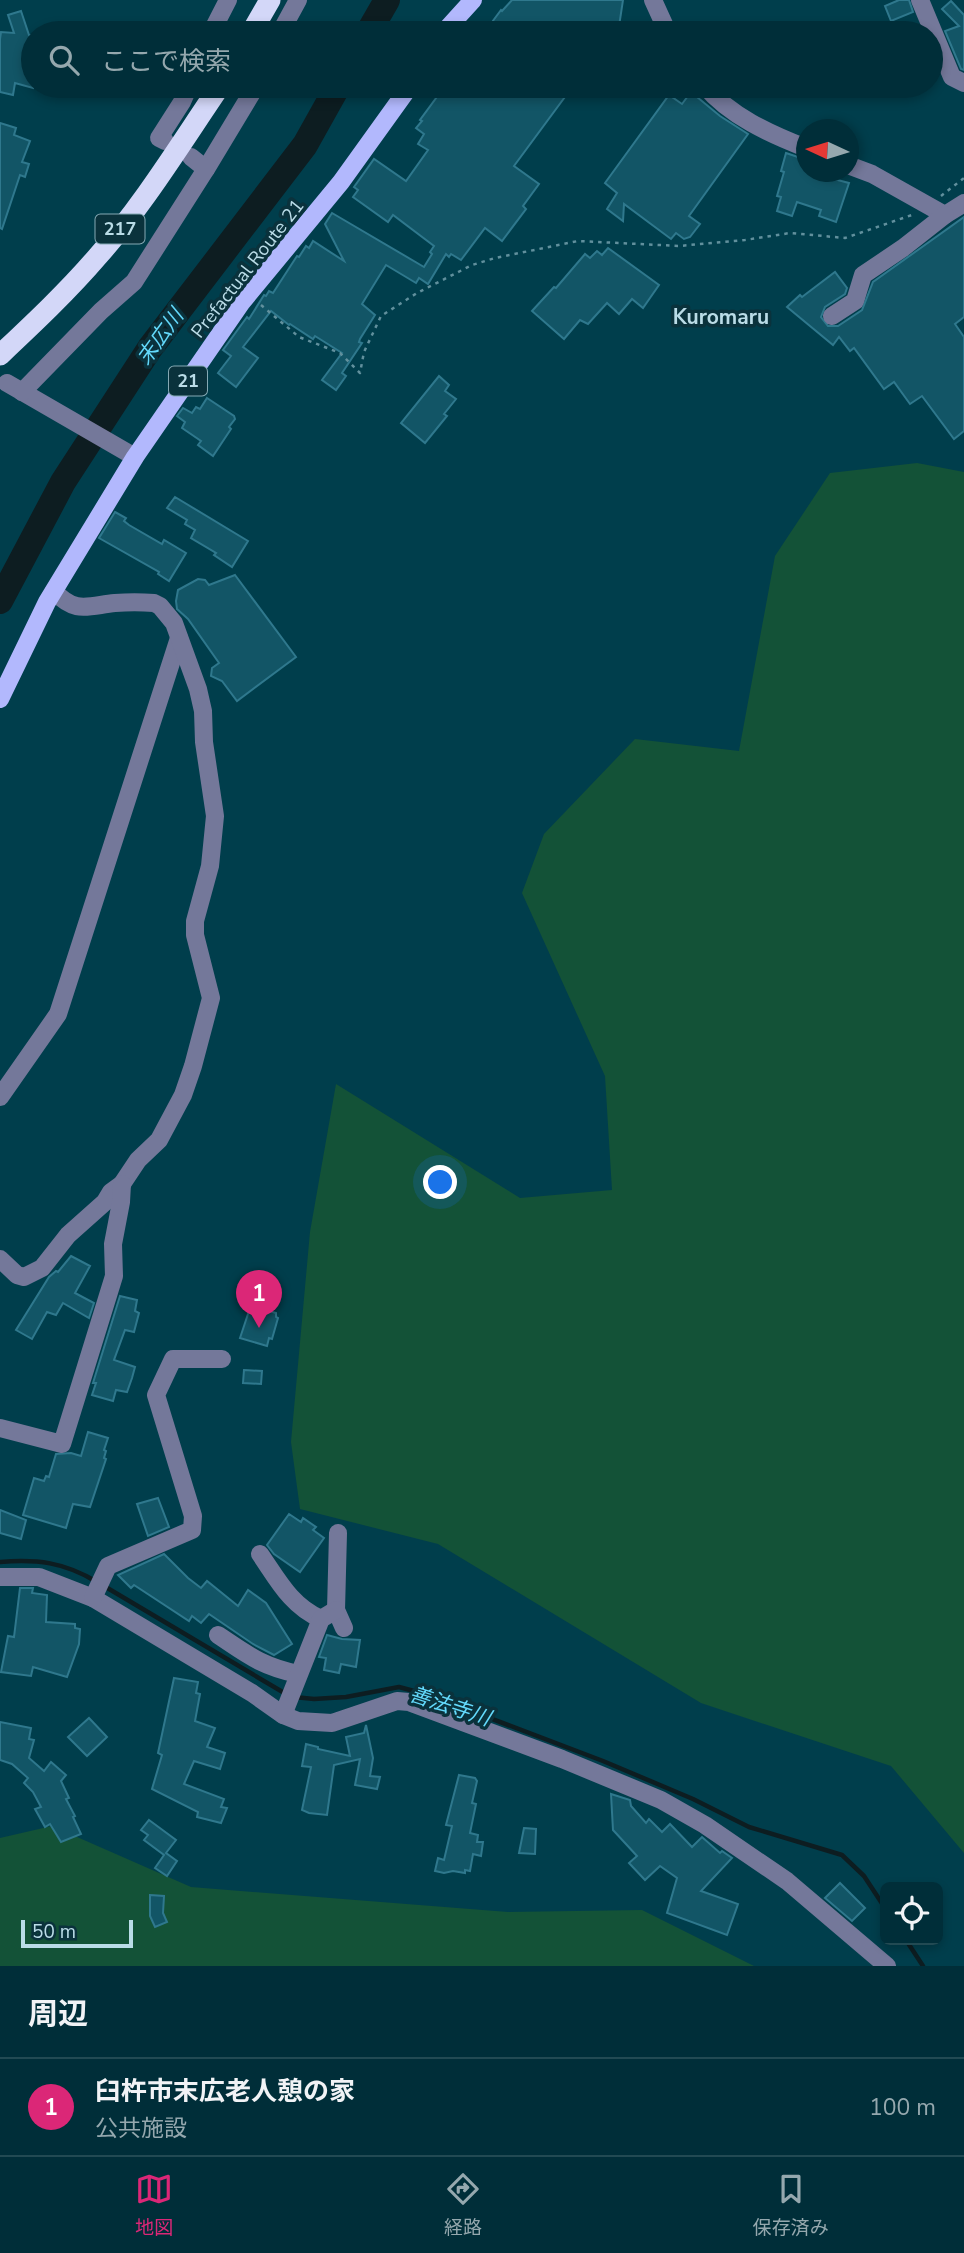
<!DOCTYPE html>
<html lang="ja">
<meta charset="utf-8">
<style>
:root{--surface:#002e39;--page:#0a3641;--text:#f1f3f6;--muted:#95a8ae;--line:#224a53;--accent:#db2777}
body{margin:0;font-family:"Nunito Sans","Noto Sans JP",sans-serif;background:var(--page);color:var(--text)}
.controls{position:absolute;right:21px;bottom:21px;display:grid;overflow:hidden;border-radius:10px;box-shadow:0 4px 10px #0003}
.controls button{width:63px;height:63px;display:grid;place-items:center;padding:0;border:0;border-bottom:2px solid var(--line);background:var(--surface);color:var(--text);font:35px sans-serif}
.compass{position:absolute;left:796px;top:119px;width:63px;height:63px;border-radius:50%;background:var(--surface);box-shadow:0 4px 10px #0003;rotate:274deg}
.scale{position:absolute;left:21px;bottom:18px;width:112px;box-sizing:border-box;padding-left:7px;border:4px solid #badce7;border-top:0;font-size:19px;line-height:24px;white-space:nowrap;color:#badce7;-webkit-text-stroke:5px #0a323c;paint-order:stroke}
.you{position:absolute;left:441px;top:1183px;width:24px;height:24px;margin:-18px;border:5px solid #fff;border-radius:50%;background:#1a73e8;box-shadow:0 0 0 10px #1a73e833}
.badge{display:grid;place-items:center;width:46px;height:46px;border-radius:50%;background:var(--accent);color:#fff;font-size:23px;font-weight:700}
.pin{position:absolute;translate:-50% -58px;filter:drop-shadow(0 2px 4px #0008)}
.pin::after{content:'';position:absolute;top:37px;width:24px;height:21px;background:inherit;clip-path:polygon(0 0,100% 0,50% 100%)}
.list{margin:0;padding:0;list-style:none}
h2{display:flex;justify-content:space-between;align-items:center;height:91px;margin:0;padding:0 28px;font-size:30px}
h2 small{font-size:23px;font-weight:400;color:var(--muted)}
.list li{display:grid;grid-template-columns:46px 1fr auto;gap:21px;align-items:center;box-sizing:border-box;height:98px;padding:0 28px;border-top:2px solid var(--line)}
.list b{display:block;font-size:26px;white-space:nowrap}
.list p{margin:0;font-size:23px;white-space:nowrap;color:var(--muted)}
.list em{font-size:23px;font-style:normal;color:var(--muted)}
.icon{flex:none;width:38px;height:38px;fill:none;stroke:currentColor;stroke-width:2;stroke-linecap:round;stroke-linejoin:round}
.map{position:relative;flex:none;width:964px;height:1966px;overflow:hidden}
.search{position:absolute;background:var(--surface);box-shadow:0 4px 10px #0003;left:21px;right:21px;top:21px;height:77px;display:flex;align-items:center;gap:18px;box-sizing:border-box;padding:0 24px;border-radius:38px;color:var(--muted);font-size:26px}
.sheet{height:189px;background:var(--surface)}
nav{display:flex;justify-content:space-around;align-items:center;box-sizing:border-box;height:98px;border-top:2px solid var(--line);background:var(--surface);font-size:19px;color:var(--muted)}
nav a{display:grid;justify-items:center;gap:4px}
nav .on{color:var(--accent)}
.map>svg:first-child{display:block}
.green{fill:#135237}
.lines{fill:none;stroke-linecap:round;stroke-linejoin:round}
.stream{stroke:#0d1d21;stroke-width:4.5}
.river{stroke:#0d1d21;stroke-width:26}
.building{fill:#125566;stroke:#2f788d;stroke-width:2}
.path{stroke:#61909d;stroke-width:2.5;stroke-dasharray:3.5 5;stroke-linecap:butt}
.minor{stroke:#74789a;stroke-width:18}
.major{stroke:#b2b8fd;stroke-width:18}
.highway{stroke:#d3d7f8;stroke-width:21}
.labels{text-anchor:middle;stroke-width:7;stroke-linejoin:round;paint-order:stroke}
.shield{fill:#0a323c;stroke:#85a9b4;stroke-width:2}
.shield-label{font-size:18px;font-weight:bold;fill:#badce7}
.street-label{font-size:19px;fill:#badce7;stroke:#0a323c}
.neighbourhood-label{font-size:21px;font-weight:bold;fill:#badce7;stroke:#0a323c}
.water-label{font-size:21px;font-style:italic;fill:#63d9fb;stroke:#0a323c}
</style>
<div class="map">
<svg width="964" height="1966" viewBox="0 0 964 1966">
<rect width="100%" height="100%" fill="#003e4c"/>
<g class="green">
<polygon points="917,463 964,472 964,1853 891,1766 701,1703 438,1544 300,1509 291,1442 310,1232 336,1084 520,1198 612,1190 605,1076 522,893 544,834 635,739 739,751 775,556 830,473"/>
<polygon points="52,1826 191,1887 508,1912 642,1910 754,1966 0,1966 0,1838"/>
</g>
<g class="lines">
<g class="stream">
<path d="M 0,1562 C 37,1559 64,1562 97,1582"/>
<polyline points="104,1586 286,1694"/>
<polyline points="294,1697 314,1699 346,1697 399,1687 429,1695 603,1761 693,1799 749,1827 842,1855 864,1876 885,1908"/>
<polyline points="906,1940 923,1966"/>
</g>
<g class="river">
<polyline points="368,33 387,0"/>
<polyline points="0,601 63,482 150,348 305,145 338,86"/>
</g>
</g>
<g class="building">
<polygon points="512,0 623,0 618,33 484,33 501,10 502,11"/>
<polygon points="899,0 909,0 913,12 891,21 885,6"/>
<polygon points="951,1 964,15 964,70 961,69 945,31 959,26 942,9"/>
<polygon points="21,11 29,35 32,35 30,63 33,64 33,88 15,83 13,95 0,92 0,39 1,32 14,33 8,15"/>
<polygon points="445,86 573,86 514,166 539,184 523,206 526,209 502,241 485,228 461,260 451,254 449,257 446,254 428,284 419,278 416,283 386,265 362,304 375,315 360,339 359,342 362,343 342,373 346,376 336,390 322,380 342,353 315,336 313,339 290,324 289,325 271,311 243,347 258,358 236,387 218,373 231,356 223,350 247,317 249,319 264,295 266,296 269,291 273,293 297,256 299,257 306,246 309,248 313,241 344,261 325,224 332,213 424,267 432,254 430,252 434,246 393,215 388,222 353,197 358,190 354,187 374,159 406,181 428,150 418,144 424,134 416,128 422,121 420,120"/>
<polygon points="691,92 720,116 748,134 689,216 700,224 690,237 684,239 676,233 671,239 624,204 623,221 607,209 617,193 605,183 669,95 682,104"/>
<polygon points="0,123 16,128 14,135 30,141 22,162 29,164 25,177 20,175 2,229 0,228"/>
<polygon points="786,153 807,160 807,172 849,183 836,222 819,216 821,210 797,202 792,216 777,211 781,197 777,196 784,172 781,171"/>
<polygon points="964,217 964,317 955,324 964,337 964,431 954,439 922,396 910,404 894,382 884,389 854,348 850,351 839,337 833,345 787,307 800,295 802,297 835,272 847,288 845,294 825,307 821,317 828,326 838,326 862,310 873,282"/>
<polygon points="608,248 659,285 643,308 632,299 619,314 607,303 588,324 580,320 564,339 532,311 554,287 556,288 585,254 590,258 597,251 602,255"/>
<polygon points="439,376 449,385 445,391 456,399 444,414 447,416 425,443 401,423"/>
<polygon points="207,398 234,416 235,419 229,427 231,429 213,456 198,445 201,441 182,428 185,422 177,416 183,408 192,413 196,407 200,409"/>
<polygon points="175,497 248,541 232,567 214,555 216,553 191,538 195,530 185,524 187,520 167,508"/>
<polygon points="115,512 126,518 124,521 129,525 162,544 164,540 186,553 169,581 158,574 159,572 99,538"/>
<polygon points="235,575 296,657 237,701 222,681 211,676 212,668 219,663 188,619 177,609 176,601 178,590 198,579 205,580 209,585"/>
<polygon points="71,1256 90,1266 75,1293 94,1303 89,1318 63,1303 56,1315 47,1312 32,1339 16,1330 49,1277 56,1271 58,1272"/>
<polygon points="120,1296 137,1300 135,1311 139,1313 134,1332 125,1330 114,1360 135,1367 132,1378 127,1392 116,1390 113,1401 92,1395 96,1383 93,1383"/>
<polygon points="252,1302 267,1306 266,1310 276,1313 276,1317 278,1318 272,1339 269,1338 267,1346 240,1338"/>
<polygon points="244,1370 262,1371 261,1384 243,1383"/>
<polygon points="88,1432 108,1438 104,1450 106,1451 104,1458 106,1459 90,1507 73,1504 66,1528 23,1515 34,1478 44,1481 46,1476 49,1477 56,1454 71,1453 81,1456"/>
<polygon points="158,1498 169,1527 148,1536 137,1504"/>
<polygon points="0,1510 26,1520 21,1539 0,1533"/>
<polygon points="289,1514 301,1522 303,1518 316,1527 313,1530 324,1538 300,1572 274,1554 267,1545"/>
<polygon points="164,1554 188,1578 201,1588 207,1581 238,1606 248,1590 266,1603 292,1644 274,1655 253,1644 209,1614 201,1623 192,1616 189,1621 134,1585 131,1588 118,1575"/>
<polygon points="20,1588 33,1588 32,1593 47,1595 46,1622 75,1624 75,1628 80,1629 79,1644 67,1677 33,1667 31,1676 1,1672 8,1636 14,1637"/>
<polygon points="327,1635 342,1639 360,1640 356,1667 341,1664 339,1673 324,1670 326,1658 319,1657"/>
<polygon points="174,1678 198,1682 196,1693 200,1694 195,1721 215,1728 207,1747 225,1753 220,1769 194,1761 184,1784 224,1799 221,1807 227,1808 221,1823 197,1817 198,1812 152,1789 162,1755 158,1753"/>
<polygon points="89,1718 107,1737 87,1756 68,1737"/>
<polygon points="0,1722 31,1728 29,1739 34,1740 29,1758 44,1771 51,1762 66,1775 61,1781 69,1798 66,1799 75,1816 73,1817 81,1834 61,1842 50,1824 45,1827 35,1809 41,1807 33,1792 24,1783 28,1778 12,1764 0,1760"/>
<polygon points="366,1725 373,1758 370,1776 380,1777 377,1789 355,1785 360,1759 334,1765 327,1815 309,1813 302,1810 311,1767 302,1766 306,1744 318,1747 318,1749 350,1756 346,1737 364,1733"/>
<polygon points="459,1775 475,1778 477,1781 472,1803 476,1804 470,1833 478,1835 477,1842 483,1842 481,1856 473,1854 470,1871 465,1870 465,1873 453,1871 444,1873 435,1871 438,1858 444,1860 452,1826 446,1825"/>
<polygon points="611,1794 630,1800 631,1806 646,1823 649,1819 662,1832 670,1824 692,1847 702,1837 720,1853 722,1851 732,1858 701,1891 738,1904 727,1935 667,1913 677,1878 660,1866 645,1880 629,1863 637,1856 613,1830"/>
<polygon points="149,1820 176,1840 166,1853 177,1861 167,1876 155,1868 164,1855 144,1840 148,1835 141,1830"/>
<polygon points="524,1828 536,1829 535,1854 519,1853"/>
<polygon points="840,1883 865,1908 852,1921 825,1898"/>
<polygon points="150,1895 164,1896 163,1913 167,1922 155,1927 150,1916"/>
</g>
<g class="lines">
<g class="path">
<polyline points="941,196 964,178"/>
<polyline points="261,305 299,337 340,353 360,373 364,352 381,316 417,293 472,265 495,258 578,241 679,246 745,240 790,233 845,238 912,215"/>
</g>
<g class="minor">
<polyline points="653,0 668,33"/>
<polyline points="920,0 952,77 964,83"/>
<polyline points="211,33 228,0"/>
<polyline points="280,33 298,0"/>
<path d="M 705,86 C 730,116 770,134 806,148"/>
<polyline points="165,141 159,138 182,102 189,86"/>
<polyline points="848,165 872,174 945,215 964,203"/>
<polyline points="206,169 256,86"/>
<polyline points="832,316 855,301 863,275 903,248 945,215"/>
<polyline points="7,383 135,457"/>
<polyline points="22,392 101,311 134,282 206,169 191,157"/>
<polyline points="0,1097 58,1014 179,638"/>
<path d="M 0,1259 L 17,1275 L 24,1277 L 42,1268 L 68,1235 L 105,1202 L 111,1192 L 122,1184 L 138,1160 L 159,1140 L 183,1095 L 193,1066 L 211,998 L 195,935 L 195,921 L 210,866 L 215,816 L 204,742 L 203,711 L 198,689 L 174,623 L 160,606 L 154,603 C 141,602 128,602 115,603 C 87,606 75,614 54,591"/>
<polyline points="0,1428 62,1444 114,1276 113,1244 121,1202 122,1184"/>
<polyline points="338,1533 336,1610 344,1628"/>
<path d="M 260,1554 C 278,1580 291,1606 321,1619"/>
<polyline points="0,1577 39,1577 93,1598 252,1693 283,1715 298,1721 332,1723 397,1701 409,1702 562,1759 661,1800 705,1825 787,1881 887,1966"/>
<polyline points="93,1598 108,1566 192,1530 193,1516 156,1395 173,1359 222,1359"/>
<path d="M 218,1635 C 248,1655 261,1666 298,1674"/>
<polyline points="283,1715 321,1619 336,1610"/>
</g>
<g class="major">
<polyline points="443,33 473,0"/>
<polyline points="0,699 47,602 135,457 242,302 341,182 410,86"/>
</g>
<g class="highway">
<polyline points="251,33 270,0"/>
<path d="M 0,355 C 34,323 68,291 98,256 C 144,204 181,143 220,86"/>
</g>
</g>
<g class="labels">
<g class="shield">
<rect x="95.5" y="214.5" width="49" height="29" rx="5"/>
<rect x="169" y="366.5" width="38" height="29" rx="5"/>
</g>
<g class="shield-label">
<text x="120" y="235">217</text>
<text x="188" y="387">21</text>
</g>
<g class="street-label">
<text transform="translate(247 268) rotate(-52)" y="7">Prefactual Route 21</text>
</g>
<g class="neighbourhood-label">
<text x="721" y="324">Kuromaru</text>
</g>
<g class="water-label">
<text transform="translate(160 337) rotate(-54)" y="7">末広川</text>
<text transform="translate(450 1706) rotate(18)" y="7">善法寺川</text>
</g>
</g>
</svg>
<div class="controls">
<button><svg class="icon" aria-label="locate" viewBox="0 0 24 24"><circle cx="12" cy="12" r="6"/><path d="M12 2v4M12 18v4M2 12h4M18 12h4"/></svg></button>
</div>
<svg class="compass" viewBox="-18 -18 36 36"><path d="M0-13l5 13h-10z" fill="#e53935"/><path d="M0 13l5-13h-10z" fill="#95a8ae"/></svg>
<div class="scale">50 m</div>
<div class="you"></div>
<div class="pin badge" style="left:259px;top:1328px">1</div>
<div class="search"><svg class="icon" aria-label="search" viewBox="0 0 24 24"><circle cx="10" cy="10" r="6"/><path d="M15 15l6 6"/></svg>ここで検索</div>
</div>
<section class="sheet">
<h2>周辺<small></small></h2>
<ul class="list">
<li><span class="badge">1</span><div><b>臼杵市末広老人憩の家</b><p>公共施設</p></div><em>100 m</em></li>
</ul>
</section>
<nav>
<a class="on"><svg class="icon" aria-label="map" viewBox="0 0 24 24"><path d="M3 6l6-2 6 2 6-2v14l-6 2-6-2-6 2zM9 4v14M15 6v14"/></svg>地図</a>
<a><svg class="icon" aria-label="directions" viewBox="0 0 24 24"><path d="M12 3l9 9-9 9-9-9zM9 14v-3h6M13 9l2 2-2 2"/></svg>経路</a>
<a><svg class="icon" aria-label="saved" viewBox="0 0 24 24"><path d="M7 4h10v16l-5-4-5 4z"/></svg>保存済み</a>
</nav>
